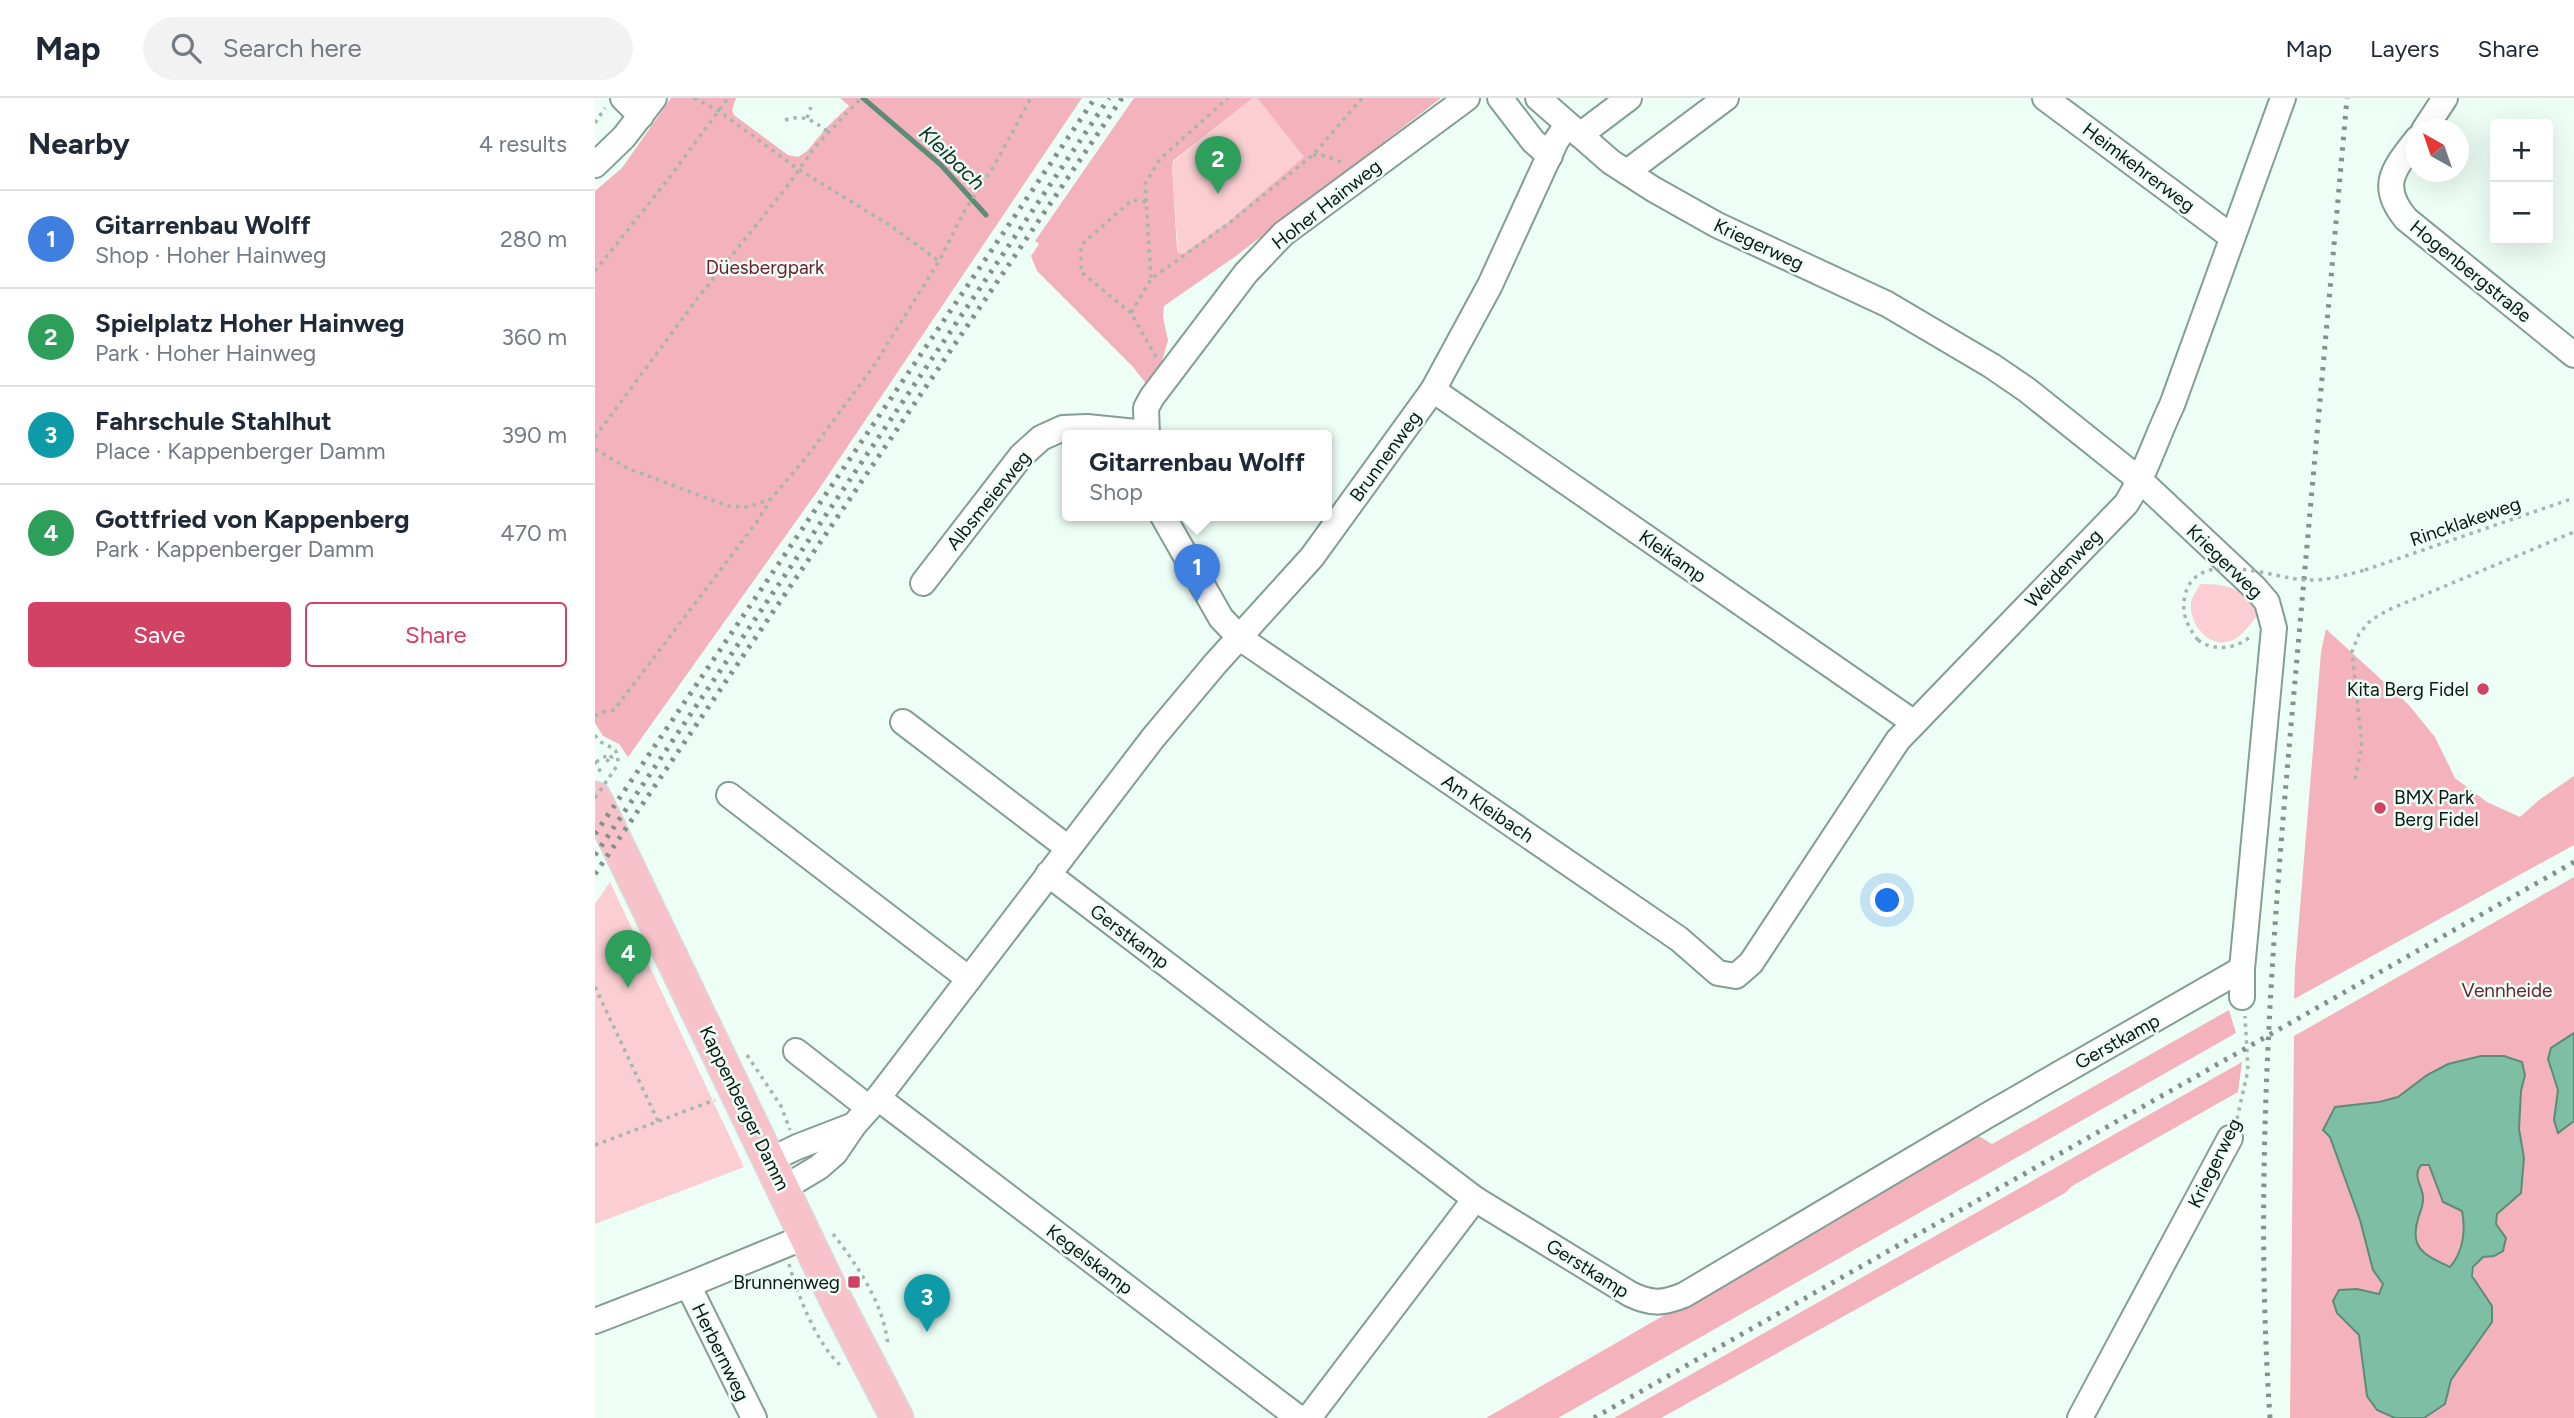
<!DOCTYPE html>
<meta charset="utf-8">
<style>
:root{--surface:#fff;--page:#f2f2f3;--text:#1f2937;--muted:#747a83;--line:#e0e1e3;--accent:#d14264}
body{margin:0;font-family:Figtree,sans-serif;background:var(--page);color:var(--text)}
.controls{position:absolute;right:21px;top:21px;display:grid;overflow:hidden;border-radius:7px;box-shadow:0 7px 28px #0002}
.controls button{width:63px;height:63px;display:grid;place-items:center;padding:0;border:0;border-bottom:2px solid var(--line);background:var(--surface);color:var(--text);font:35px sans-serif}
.compass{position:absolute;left:1811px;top:21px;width:63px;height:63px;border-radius:50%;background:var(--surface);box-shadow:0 7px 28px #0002;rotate:320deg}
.you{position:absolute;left:1293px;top:803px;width:24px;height:24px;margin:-18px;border:5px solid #fff;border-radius:50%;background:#1a73e8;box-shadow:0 0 0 10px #1a73e833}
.badge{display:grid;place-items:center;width:46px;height:46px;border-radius:50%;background:var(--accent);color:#fff;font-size:23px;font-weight:700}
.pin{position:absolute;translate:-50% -58px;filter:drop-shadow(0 2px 4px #0008)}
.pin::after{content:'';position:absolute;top:37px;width:24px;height:21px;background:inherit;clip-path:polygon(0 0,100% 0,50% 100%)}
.popup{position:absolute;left:467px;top:332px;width:270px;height:91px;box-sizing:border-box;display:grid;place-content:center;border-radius:7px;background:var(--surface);filter:drop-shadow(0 2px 5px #0005);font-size:23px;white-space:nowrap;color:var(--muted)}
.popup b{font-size:26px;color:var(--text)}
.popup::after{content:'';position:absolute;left:50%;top:100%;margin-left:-14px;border:14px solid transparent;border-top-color:var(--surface)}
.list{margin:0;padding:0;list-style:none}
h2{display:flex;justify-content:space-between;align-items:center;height:91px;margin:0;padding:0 28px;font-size:30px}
h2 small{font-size:23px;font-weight:400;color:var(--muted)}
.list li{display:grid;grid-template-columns:46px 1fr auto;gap:21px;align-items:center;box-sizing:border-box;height:98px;padding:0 28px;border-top:2px solid var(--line)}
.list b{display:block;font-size:26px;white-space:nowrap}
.list p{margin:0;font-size:23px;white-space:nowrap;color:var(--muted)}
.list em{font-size:23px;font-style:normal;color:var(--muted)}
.actions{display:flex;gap:14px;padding:21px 28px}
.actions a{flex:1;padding:16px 0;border:2px solid var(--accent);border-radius:7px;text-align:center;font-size:24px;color:var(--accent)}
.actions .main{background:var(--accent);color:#fff}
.icon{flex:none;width:38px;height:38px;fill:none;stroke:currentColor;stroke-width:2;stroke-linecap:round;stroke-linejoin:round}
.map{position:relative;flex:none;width:1979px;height:1320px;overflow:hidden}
header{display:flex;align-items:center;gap:42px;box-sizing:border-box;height:98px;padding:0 35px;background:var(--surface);border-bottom:2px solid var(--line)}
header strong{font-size:33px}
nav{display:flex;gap:38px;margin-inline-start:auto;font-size:24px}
.search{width:490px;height:63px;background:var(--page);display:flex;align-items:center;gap:18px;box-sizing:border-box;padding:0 24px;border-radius:38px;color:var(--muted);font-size:26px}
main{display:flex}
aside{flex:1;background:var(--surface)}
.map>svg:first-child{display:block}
.green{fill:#faced3}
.forest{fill:#f4b3bc}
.water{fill:#7ebea4;stroke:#5c8c78;stroke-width:2;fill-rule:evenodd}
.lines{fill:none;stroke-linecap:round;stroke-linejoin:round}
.stream{stroke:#5c8c78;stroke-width:5}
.minor-casing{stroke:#839e92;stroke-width:28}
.major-casing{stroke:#d8dad9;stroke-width:35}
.path{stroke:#a6b5ae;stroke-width:3.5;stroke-dasharray:3.5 5;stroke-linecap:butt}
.minor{stroke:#fff;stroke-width:24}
.major{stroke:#f8c2ca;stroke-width:32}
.rail{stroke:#83918a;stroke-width:5;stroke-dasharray:3.5 7;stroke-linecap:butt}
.path-bridge{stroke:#a6b5ae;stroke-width:3.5;stroke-dasharray:3.5 5;stroke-linecap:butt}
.poi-dot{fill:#d14264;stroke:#edfef6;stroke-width:2.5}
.labels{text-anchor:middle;stroke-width:5;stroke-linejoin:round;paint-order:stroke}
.street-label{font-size:19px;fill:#0d1713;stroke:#edfef6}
.park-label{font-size:19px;fill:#6b2131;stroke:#edfef6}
.poi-label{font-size:19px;fill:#0d1713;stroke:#edfef6;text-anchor:end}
.water-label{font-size:21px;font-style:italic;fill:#123126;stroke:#edfef6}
</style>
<header>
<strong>Map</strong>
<div class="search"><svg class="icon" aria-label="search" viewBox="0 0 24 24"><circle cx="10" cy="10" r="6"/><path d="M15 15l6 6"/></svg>Search here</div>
<nav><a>Map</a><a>Layers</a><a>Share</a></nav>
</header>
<main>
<aside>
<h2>Nearby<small>4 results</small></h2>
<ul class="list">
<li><span class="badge" style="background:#3f7fe0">1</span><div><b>Gitarrenbau Wolff</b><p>Shop · Hoher Hainweg</p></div><em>280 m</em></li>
<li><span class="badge" style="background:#2e9e5b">2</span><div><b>Spielplatz Hoher Hainweg</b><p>Park · Hoher Hainweg</p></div><em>360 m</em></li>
<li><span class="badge" style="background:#0f9aa8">3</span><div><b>Fahrschule Stahlhut</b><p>Place · Kappenberger Damm</p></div><em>390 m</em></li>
<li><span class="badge" style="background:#2e9e5b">4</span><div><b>Gottfried von Kappenberg</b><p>Park · Kappenberger Damm</p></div><em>470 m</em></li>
</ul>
<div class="actions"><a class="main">Save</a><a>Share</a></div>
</aside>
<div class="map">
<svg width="1979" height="1320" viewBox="0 0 1979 1320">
<rect width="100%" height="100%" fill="#edfef6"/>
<g class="green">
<polygon points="658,0 662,0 710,59 633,124 589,156 583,155 577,68 580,62"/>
<path d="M 1605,486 C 1635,486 1646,491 1667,512 C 1659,521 1650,535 1640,541 C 1617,554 1594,528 1596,506 C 1596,499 1602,493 1605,486 Z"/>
<polygon points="15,784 149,1069 0,1126 0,806"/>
</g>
<g class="forest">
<polygon points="76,0 141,0 137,12 139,17 193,57 203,59 212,53 232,29 254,8 245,0 487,0 224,391 33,659 24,646 8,638 0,625 0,93 27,70"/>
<polygon points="539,0 658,0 579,62 577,68 582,151 583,155 588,156 633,124 709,59 662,0 846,0 641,158 569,208 568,219 573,242 561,284 553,288 538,269 442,173 436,158 444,146 440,143"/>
<polygon points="1731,531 1813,606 1840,639 1860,680 1892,704 1925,719 1944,702 1979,678 1979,747 1699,901 1700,871 1726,554"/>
<path d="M 1979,779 L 1979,935 L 1956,950 L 1955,971 L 1963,992 L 1959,1022 L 1978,1025 L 1979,1023 L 1979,1320 L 1829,1320 L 1850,1306 L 1856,1282 L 1867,1266 L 1885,1191 C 1876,1176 1875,1172 1888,1159 L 1899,1158 L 1902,1116 L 1926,1094 L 1929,1060 L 1924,1031 L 1926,993 L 1930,977 L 1832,977 L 1803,999 L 1784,1004 L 1728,1032 L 1735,1039 L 1765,1122 L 1778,1172 L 1788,1186 L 1784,1196 L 1762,1191 L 1742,1215 L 1764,1237 L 1782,1312 L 1800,1320 L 1695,1320 L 1699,938 Z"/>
<polygon points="1634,912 1641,935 963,1320 891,1320 1382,1037 1397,1046"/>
<polygon points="1647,964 1643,994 1477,1088 1470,1095 1066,1320 1019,1320"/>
<path d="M 1826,1067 L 1834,1067 L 1848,1104 L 1867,1113 C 1871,1133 1868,1154 1855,1169 C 1830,1157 1813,1152 1823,1121 C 1825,1113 1829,1107 1828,1099 C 1827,1086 1817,1080 1826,1067 Z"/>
</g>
<g class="water">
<polygon points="1979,935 1979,1023 1963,1035 1959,1022 1963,992 1953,961 1956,950"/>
<path d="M 1886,958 L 1909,958 L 1927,964 L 1930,977 L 1926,993 L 1924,1031 L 1929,1060 L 1926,1095 L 1902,1116 L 1901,1126 L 1911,1140 L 1908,1153 L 1899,1158 L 1888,1159 L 1878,1169 L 1877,1178 L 1897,1208 L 1897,1224 L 1856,1282 L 1850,1306 L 1829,1320 L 1800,1320 L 1782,1312 L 1772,1298 L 1764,1237 L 1742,1215 L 1738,1203 L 1744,1192 L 1762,1191 L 1784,1196 L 1788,1186 L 1778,1172 L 1765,1122 L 1735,1039 L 1728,1032 L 1740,1009 L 1784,1004 L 1803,999 L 1832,977 L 1853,966 ZM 1826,1067 L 1834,1067 L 1848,1104 L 1867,1113 C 1871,1133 1868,1154 1855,1169 C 1830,1157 1814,1151 1823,1121 C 1825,1113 1829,1107 1828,1099 C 1827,1086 1817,1079 1826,1067 Z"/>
</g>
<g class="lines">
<polyline class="stream" points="268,0 346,67 391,117"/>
<g class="minor-casing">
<g id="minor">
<polyline points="28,0 46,18"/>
<polyline points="905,0 938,43 955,58"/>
<polyline points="943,0 1016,64 1058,91 1122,127 1292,206 1397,268 1432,292 1546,383 1660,490 1672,504 1679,530 1647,871 1647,899"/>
<polyline points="1450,0 1637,139"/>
<polyline points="1829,32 1850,0"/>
<polyline points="985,37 1034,0"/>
<path d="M 1822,41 C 1799,71 1783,87 1811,121 L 1979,257"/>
<polyline points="0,67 29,39 59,0"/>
<polyline points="1032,74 1131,0"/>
<polyline points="838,292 1318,624"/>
<polyline points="552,338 551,310 557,299 651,175 688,136 872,0"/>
<path d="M 568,418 L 626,520 L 645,540 L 1084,841 L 1123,875 L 1141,878 L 1156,865 L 1303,642 L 1531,406 C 1551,375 1561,340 1577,307 L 1688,0"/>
<polyline points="328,485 426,358 446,340 468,330 492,329 551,335"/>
<polyline points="308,624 473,750"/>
<polyline points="134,697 374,881"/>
<path d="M 453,776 L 880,1101 L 1035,1196 C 1056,1206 1067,1206 1089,1197 L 1393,1017 L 1647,871"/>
<polyline points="201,953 274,1010"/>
<polyline points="283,1000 701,1318 708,1320"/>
<polyline points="175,1062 202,1049 259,1027"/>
<polyline points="189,1090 224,1069 240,1055 259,1027 283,1000 558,640 620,566 717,459 838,292 895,187 961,43 972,27"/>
<polyline points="93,1187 159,1320"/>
<polyline points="0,1223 93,1187 212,1138"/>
<polyline points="710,1320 716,1317 880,1101"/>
<polyline points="1485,1320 1635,1040"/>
</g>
</g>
<g class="major-casing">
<polyline id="major" points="0,700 244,1208 302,1320"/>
</g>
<g class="path">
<polyline points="99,0 124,13 203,71 296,128 344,163"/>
<polyline points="212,20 216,9"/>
<path d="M 190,22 C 208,16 218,22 233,34"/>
<polyline points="0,25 10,10"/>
<polyline points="718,57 727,57 749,65"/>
<polyline points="0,173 74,80 133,0"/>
<polyline points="556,180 550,86 565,61 633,0"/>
<polyline points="536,215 486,174 486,147 537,102 551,104"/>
<polyline points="561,259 536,215 556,181 633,126 718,57 767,0"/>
<polyline points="0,339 102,201 194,86 219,50 266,0"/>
<polyline points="0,351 32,370 133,408 153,409 176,401 213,357 278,269 344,163 370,112 399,68 436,0"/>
<polyline points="1770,472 1979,400"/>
<path d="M 1603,542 C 1619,554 1643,551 1657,537"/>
<polyline points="0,618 8,614 19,612 161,425 175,403"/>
<path d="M 0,637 C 9,653 27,644 22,668"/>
<polyline points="0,663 7,677"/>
<polyline points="1,664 14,656 17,660 14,664 10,660"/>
<polyline points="1760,681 1767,648 1757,554 1764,536 1776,522 1793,512 1979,434"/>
<polyline points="0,889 63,1023"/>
<polyline points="152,957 186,1008 195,1032"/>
<polyline points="1642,1021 1653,972 1650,918"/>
<polyline points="0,1047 120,1002"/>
<path d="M 238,1136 C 263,1168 290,1208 293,1249"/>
<path d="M 194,1166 C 203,1198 221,1244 245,1267"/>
</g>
<use href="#minor" class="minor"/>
<use href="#major" class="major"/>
<g class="rail">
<polyline points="0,736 500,0"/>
<polyline points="0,757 514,0"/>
<polyline points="0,776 527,0"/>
<polyline points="999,1320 1979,764"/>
<path d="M 1675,1320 C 1658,1074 1678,828 1700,583 C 1717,389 1735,194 1752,0"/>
</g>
<g class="path-bridge">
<path d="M 1603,542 C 1592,528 1586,515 1590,497 C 1602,448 1679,481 1712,482 C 1732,483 1751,477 1770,472"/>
<polyline points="0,700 22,668"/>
</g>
</g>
<g class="poi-dot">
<circle cx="1888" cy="591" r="7"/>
<circle cx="1785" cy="710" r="7"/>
<rect x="252" y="1177" width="14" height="14" rx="3.5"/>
</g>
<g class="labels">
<g class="street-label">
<text transform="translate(1544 69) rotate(37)" y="7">Heimkehrerweg</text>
<text transform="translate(731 106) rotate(-38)" y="7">Hoher Hainweg</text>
<text transform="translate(1164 146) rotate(25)" y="7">Kriegerweg</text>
<text transform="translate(1876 173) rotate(39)" y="7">Hogenbergstraße</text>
<text transform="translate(790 358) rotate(-54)" y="7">Brunnenweg</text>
<text transform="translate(393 402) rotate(-51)" y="7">Albsmeierweg</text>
<text transform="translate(1870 423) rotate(-19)" y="7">Rincklakeweg</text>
<text transform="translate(1078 458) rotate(35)" y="7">Kleikamp</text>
<text transform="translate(1630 463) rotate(44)" y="7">Kriegerweg</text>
<text transform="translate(1468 470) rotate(-46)" y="7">Weidenweg</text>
<text transform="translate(893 710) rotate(34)" y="7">Am Kleibach</text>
<text transform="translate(535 838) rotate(37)" y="7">Gerstkamp</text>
<text transform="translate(1522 943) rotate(-29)" y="7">Gerstkamp</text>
<text transform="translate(150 1010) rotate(64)" y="7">Kappenberger Damm</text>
<text transform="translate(1619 1065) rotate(-64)" y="7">Kriegerweg</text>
<text transform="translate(495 1161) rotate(37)" y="7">Kegelskamp</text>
<text transform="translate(993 1170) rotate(32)" y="7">Gerstkamp</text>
<text transform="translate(126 1254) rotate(64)" y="7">Herbernweg</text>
</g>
<g class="park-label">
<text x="170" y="176">Düesbergpark</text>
<text x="1912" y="899">Vennheide</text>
</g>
<g class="poi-label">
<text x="1874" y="598">Kita Berg Fidel</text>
<text x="1799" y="706" text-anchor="start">BMX Park<tspan x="1799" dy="22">Berg Fidel</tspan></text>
<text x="245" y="1191">Brunnenweg</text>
</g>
<g class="water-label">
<text transform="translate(357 60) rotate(44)" y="7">Kleibach</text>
</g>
</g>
</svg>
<div class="controls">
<button>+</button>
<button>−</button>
</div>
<svg class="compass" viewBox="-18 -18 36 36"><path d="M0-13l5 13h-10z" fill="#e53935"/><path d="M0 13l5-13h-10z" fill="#747a83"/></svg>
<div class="you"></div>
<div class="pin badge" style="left:602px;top:504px;background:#3f7fe0">1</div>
<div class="popup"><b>Gitarrenbau Wolff</b>Shop</div>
<div class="pin badge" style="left:623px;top:96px;background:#2e9e5b">2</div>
<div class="pin badge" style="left:332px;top:1234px;background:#0f9aa8">3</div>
<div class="pin badge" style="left:33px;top:890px;background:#2e9e5b">4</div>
</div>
</main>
